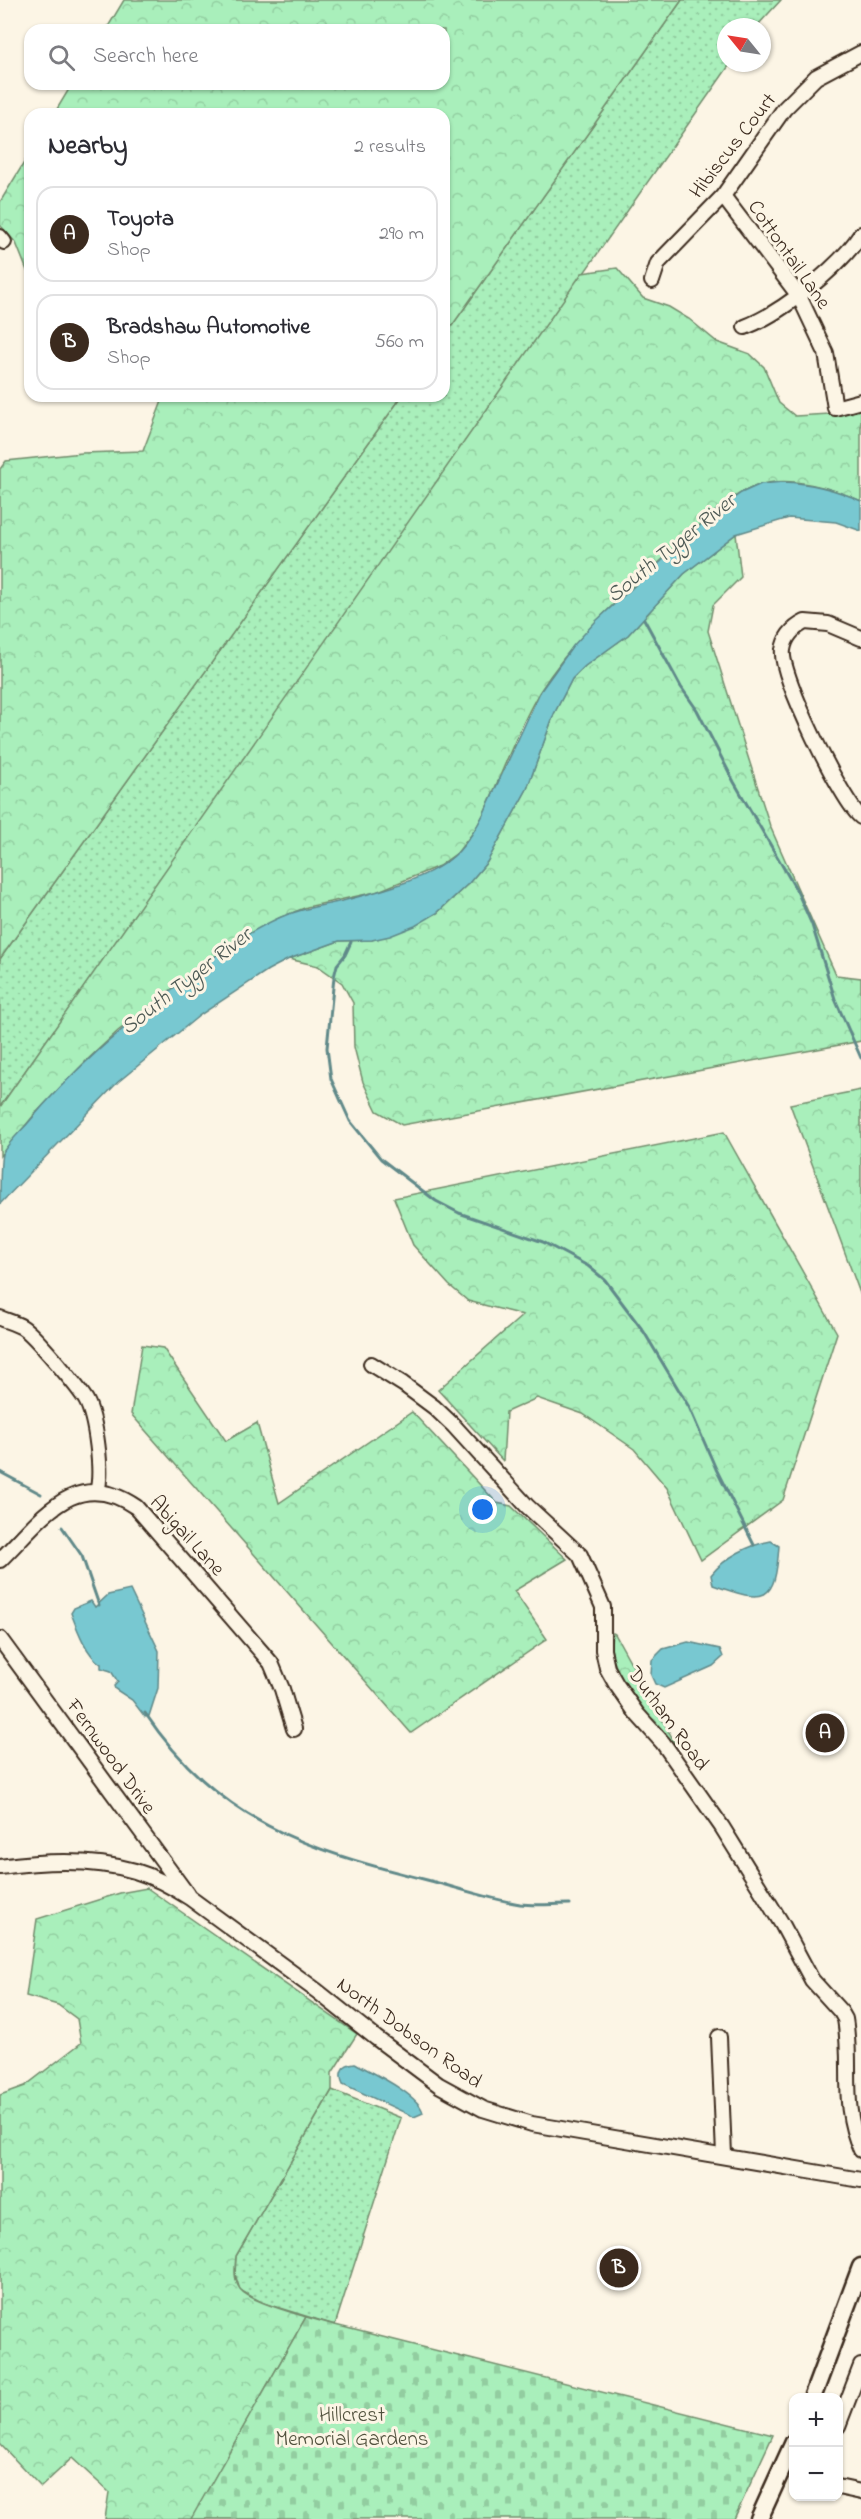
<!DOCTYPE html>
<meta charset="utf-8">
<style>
:root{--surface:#fff;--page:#f2f2f3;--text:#2b2b33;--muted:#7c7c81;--line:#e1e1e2;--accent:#3b2a1e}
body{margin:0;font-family:"Indie Flower",sans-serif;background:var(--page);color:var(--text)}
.controls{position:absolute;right:18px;bottom:18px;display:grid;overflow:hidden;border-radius:12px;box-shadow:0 2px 4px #0004}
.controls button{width:54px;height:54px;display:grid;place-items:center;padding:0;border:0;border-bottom:2px solid var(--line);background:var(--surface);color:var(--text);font:30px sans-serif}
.compass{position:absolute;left:717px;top:18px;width:54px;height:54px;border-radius:50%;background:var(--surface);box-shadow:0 2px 4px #0004;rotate:300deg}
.you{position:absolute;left:483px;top:1510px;width:21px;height:21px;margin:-15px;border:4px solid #fff;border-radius:50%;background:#1a73e8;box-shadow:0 0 0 9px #1a73e833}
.badge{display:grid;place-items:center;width:39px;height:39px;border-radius:50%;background:var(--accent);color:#fff;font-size:20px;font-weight:700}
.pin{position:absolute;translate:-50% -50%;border:3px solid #fff;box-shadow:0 2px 6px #0006}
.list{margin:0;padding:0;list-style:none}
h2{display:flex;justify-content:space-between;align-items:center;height:78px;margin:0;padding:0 24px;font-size:26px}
h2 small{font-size:20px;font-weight:400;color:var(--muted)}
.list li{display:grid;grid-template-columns:39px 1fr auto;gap:18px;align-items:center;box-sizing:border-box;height:96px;margin:0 12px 12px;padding:0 12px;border:2px solid var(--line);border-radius:18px}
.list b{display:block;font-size:22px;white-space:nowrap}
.list p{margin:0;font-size:20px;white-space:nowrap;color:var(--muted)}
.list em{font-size:20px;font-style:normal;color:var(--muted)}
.icon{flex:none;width:33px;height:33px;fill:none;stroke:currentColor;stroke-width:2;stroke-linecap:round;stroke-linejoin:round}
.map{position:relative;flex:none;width:861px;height:2519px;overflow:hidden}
.search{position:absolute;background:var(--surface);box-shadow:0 2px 4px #0004;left:24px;top:24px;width:426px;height:66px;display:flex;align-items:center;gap:15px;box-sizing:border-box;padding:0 21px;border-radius:18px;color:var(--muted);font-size:22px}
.panel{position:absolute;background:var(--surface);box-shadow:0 2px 4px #0004;left:24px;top:108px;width:426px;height:294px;border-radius:18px}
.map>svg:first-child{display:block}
.grass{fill:url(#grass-dots);stroke:#728c6c;stroke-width:1.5}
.forest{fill:url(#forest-crowns);stroke:#728c6c;stroke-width:1.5}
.cemetery{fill:url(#cemetery-stones);stroke:#728c6c;stroke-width:1.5}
.water{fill:#78c8d1;stroke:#608989;stroke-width:1.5}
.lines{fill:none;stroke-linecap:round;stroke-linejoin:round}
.stream{stroke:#608989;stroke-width:3}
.minor-casing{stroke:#3b2a1e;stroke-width:18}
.major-casing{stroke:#3b2a1e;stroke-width:21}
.minor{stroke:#fcf5e5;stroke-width:14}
.major{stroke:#fcf5e5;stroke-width:16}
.labels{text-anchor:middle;stroke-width:6;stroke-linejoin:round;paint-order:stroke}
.street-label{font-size:21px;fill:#3b2a1e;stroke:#fcf5e5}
.park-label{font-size:21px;fill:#51513d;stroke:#fcf5e5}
.water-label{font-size:22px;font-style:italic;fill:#4d5954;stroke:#fcf5e5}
</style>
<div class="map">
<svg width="861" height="2519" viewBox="0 0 861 2519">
<defs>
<pattern id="grass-dots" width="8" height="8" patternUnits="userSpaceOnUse" patternTransform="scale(1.5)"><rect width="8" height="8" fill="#a9efbb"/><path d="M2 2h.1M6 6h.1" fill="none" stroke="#92cda0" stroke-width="1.8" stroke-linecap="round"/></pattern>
<pattern id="forest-crowns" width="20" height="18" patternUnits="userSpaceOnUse" patternTransform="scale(1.5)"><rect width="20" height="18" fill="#a9efbb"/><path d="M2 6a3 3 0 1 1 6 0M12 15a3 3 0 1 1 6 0" fill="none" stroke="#92cda0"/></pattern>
<pattern id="cemetery-stones" width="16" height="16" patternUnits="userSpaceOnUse" patternTransform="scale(1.5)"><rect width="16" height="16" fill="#a9efbb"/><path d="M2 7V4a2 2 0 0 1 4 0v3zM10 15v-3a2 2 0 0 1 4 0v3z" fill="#92cda0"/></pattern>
</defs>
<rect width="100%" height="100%" fill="#fcf5e5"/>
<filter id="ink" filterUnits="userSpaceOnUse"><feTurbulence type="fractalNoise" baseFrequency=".0167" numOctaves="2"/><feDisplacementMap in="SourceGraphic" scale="12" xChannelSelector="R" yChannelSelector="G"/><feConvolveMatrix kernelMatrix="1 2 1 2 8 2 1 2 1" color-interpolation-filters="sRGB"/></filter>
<g filter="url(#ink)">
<g class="grass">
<polygon points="682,0 781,0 756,27 726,27 726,63 731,63 0,1107 0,959 402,396 444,396 444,337"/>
<polygon points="332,2090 401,2118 335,2325 263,2303 240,2290 235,2274 236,2256"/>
</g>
<g class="forest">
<polygon points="124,0 682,0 444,337 444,114 54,114 72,84 444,84 444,30 106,30"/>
<polygon points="30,153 30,278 16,243 0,225 0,202"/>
<path d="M 617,268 L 643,298 L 669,307 L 689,319 L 717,342 L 750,354 L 764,367 L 779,403 L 795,416 L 847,413 L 861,408 L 861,501 C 834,488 789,475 759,485 C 727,495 701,525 676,547 C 627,592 574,636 539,693 C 517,730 502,774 484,813 L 475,830 L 457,853 L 439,866 L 376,892 L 307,907 L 279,918 L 231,945 L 208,961 L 118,1031 L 86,1061 L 35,1114 L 0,1156 L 0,1107 L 582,273 Z"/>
<polygon points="164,396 402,396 0,959 0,469 6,461 82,453 143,451"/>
<polygon points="736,534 741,577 713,605 708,631 770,826 836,975 861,978 861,1041 402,1125 377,1111 363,1082 354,1047 353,1003 342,983 318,966 289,959 339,941 372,940 437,913 469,883 487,862 527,789 554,714 572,679 585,666 628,635 684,574"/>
<polygon points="861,1090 861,1296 790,1104"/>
<polygon points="724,1132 837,1333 783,1500 701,1560 667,1488 634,1449 583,1414 537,1398 506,1412 503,1461 438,1390 523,1315 468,1301 449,1285 413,1245 394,1198"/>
<polygon points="142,1345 163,1348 226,1441 257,1423 279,1503 412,1412 497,1503 511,1506 567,1559 514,1591 547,1639 411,1733 131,1414"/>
<path d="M 613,1633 L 615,1634 L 674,1741 L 675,1745 L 673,1746 C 653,1720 600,1668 613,1633 Z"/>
<path d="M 147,1888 L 357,2034 L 332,2073 L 332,2090 L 236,2256 C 235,2267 233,2279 240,2289 C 249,2301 291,2312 306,2317 L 214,2479 L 256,2519 L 105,2519 L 109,2492 L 72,2458 L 41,2487 L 0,2444 L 0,2095 L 25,2086 L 81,2043 L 77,2019 L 58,2005 L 26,1996 L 37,1919 L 120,1893 Z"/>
</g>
<polygon class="cemetery" points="306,2317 335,2325 773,2435 734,2519 191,2519"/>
<g class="water">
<path d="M 783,482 C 812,483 835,489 861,501 L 861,531 L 836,522 L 789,518 L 736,534 L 684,574 L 628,635 L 585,666 L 572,679 L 554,714 L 527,789 L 487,862 L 469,883 L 437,913 L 415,926 L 390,936 L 372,940 L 339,941 L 289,959 L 268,970 L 200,1015 L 118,1082 L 0,1204 C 0,1193 0,1162 2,1154 C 8,1143 19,1133 28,1123 C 71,1071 122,1028 175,987 C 208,961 242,934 281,917 C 302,908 321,906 342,901 C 377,892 434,878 459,851 C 469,840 477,827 484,813 L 540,692 L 573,646 L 596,621 L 716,511 L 741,493 L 761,484 Z"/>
<path d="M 771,1541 L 779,1546 C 775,1603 766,1604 713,1585 L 711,1575 C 725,1557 749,1545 771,1541 Z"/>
<path d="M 130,1590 L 159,1651 L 158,1688 L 149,1716 L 145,1717 L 132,1700 L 115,1689 L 114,1686 L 118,1682 L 111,1671 L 101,1668 L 101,1664 C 87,1656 77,1629 71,1613 L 74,1608 L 91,1601 L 95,1607 L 108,1595 Z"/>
<polygon points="688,1642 720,1649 723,1657 713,1666 664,1688 655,1684 651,1675 652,1660 663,1649"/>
<path d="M 355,2063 C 371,2072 420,2095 423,2113 L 414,2117 L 343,2084 C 338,2073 342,2064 355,2063 Z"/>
</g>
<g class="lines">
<g class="stream">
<polyline points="644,619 681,687 697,710 734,782 797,891 812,925 835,999 861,1058"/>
<polyline points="351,942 345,955 337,965 334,977 327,1048 331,1079 350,1121 381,1159 436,1201 459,1213 543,1242 588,1266 605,1280 644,1332 689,1407 716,1469 754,1545"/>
<polyline points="0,1472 41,1494"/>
<polyline points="62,1527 82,1556 99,1605"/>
<path d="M 145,1713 C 218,1821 306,1850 427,1880 C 458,1888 489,1899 520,1904 C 536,1906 554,1904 570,1904"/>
</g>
<g class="minor-casing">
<g id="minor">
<polyline points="723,196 799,296 826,353 835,408 861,401"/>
<polyline points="0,237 4,242"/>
<polyline points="652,281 658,263 723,196 784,109 816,77 861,53"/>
<path d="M 745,327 C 782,313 840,267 861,234"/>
<path d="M 861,638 L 828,624 L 805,622 C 793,628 785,636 783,650 C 779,674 843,804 861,817"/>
<path d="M 0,1318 C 7,1321 15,1323 22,1327 C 34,1334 78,1387 86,1400 C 96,1418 103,1473 97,1492"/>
<path d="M 371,1364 L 403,1384 L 434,1407 L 454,1426 L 527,1506 L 580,1555 L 603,1607 L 603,1650 L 607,1668 L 616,1684 L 637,1714 L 663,1743 L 722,1827 L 782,1924 L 812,1980 L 841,2012 L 845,2019 C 853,2066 840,2104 861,2150"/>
<path d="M 0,1560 C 41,1520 75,1465 136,1507 L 271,1663 L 282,1689 L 294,1729"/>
<polyline points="0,1639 187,1894"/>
<path d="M 0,1867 C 42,1861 94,1859 135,1871 C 155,1877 173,1887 190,1898 L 317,1991 L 376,2038 L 439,2085 L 483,2109 L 532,2124 L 861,2180"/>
<polyline points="719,2037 724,2155"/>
<polyline points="838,2426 861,2366"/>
<polyline points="838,2487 861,2492"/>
</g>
</g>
<g class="major-casing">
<g id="major">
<polyline points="812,2398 861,2267"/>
<polyline points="759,2519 794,2442"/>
</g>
</g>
<use href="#minor" class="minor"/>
<use href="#major" class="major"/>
</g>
</g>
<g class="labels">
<g class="street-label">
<text transform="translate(732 145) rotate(-52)" y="7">Hibiscus Court</text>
<text transform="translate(790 254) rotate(55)" y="7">Cottontail Lane</text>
<text transform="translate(188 1535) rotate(48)" y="7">Abigail Lane</text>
<text transform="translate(669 1718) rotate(54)" y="7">Durham Road</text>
<text transform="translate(112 1756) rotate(54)" y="7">Fernwood Drive</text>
<text transform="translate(410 2032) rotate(36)" y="7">North Dobson Road</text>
</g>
<g class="park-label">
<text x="352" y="2421">Hillcrest<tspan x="352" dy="24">Memorial Gardens</tspan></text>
</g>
<g class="water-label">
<text transform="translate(670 547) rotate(-39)" y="8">South Tyger River</text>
<text transform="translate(185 980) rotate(-38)" y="8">South Tyger River</text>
</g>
</g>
</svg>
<div class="controls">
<button>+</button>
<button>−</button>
</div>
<svg class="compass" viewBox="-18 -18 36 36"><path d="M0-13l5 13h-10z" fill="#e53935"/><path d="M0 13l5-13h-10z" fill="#7c7c81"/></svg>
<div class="you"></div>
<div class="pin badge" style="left:825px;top:1733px">A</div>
<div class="pin badge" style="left:619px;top:2268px">B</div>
<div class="search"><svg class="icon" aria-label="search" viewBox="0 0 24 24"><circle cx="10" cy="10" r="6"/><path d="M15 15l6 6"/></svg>Search here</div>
<section class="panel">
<h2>Nearby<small>2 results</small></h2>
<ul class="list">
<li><span class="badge">A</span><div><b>Toyota</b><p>Shop</p></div><em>290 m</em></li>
<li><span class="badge">B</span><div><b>Bradshaw Automotive</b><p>Shop</p></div><em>560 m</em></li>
</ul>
</section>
</div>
